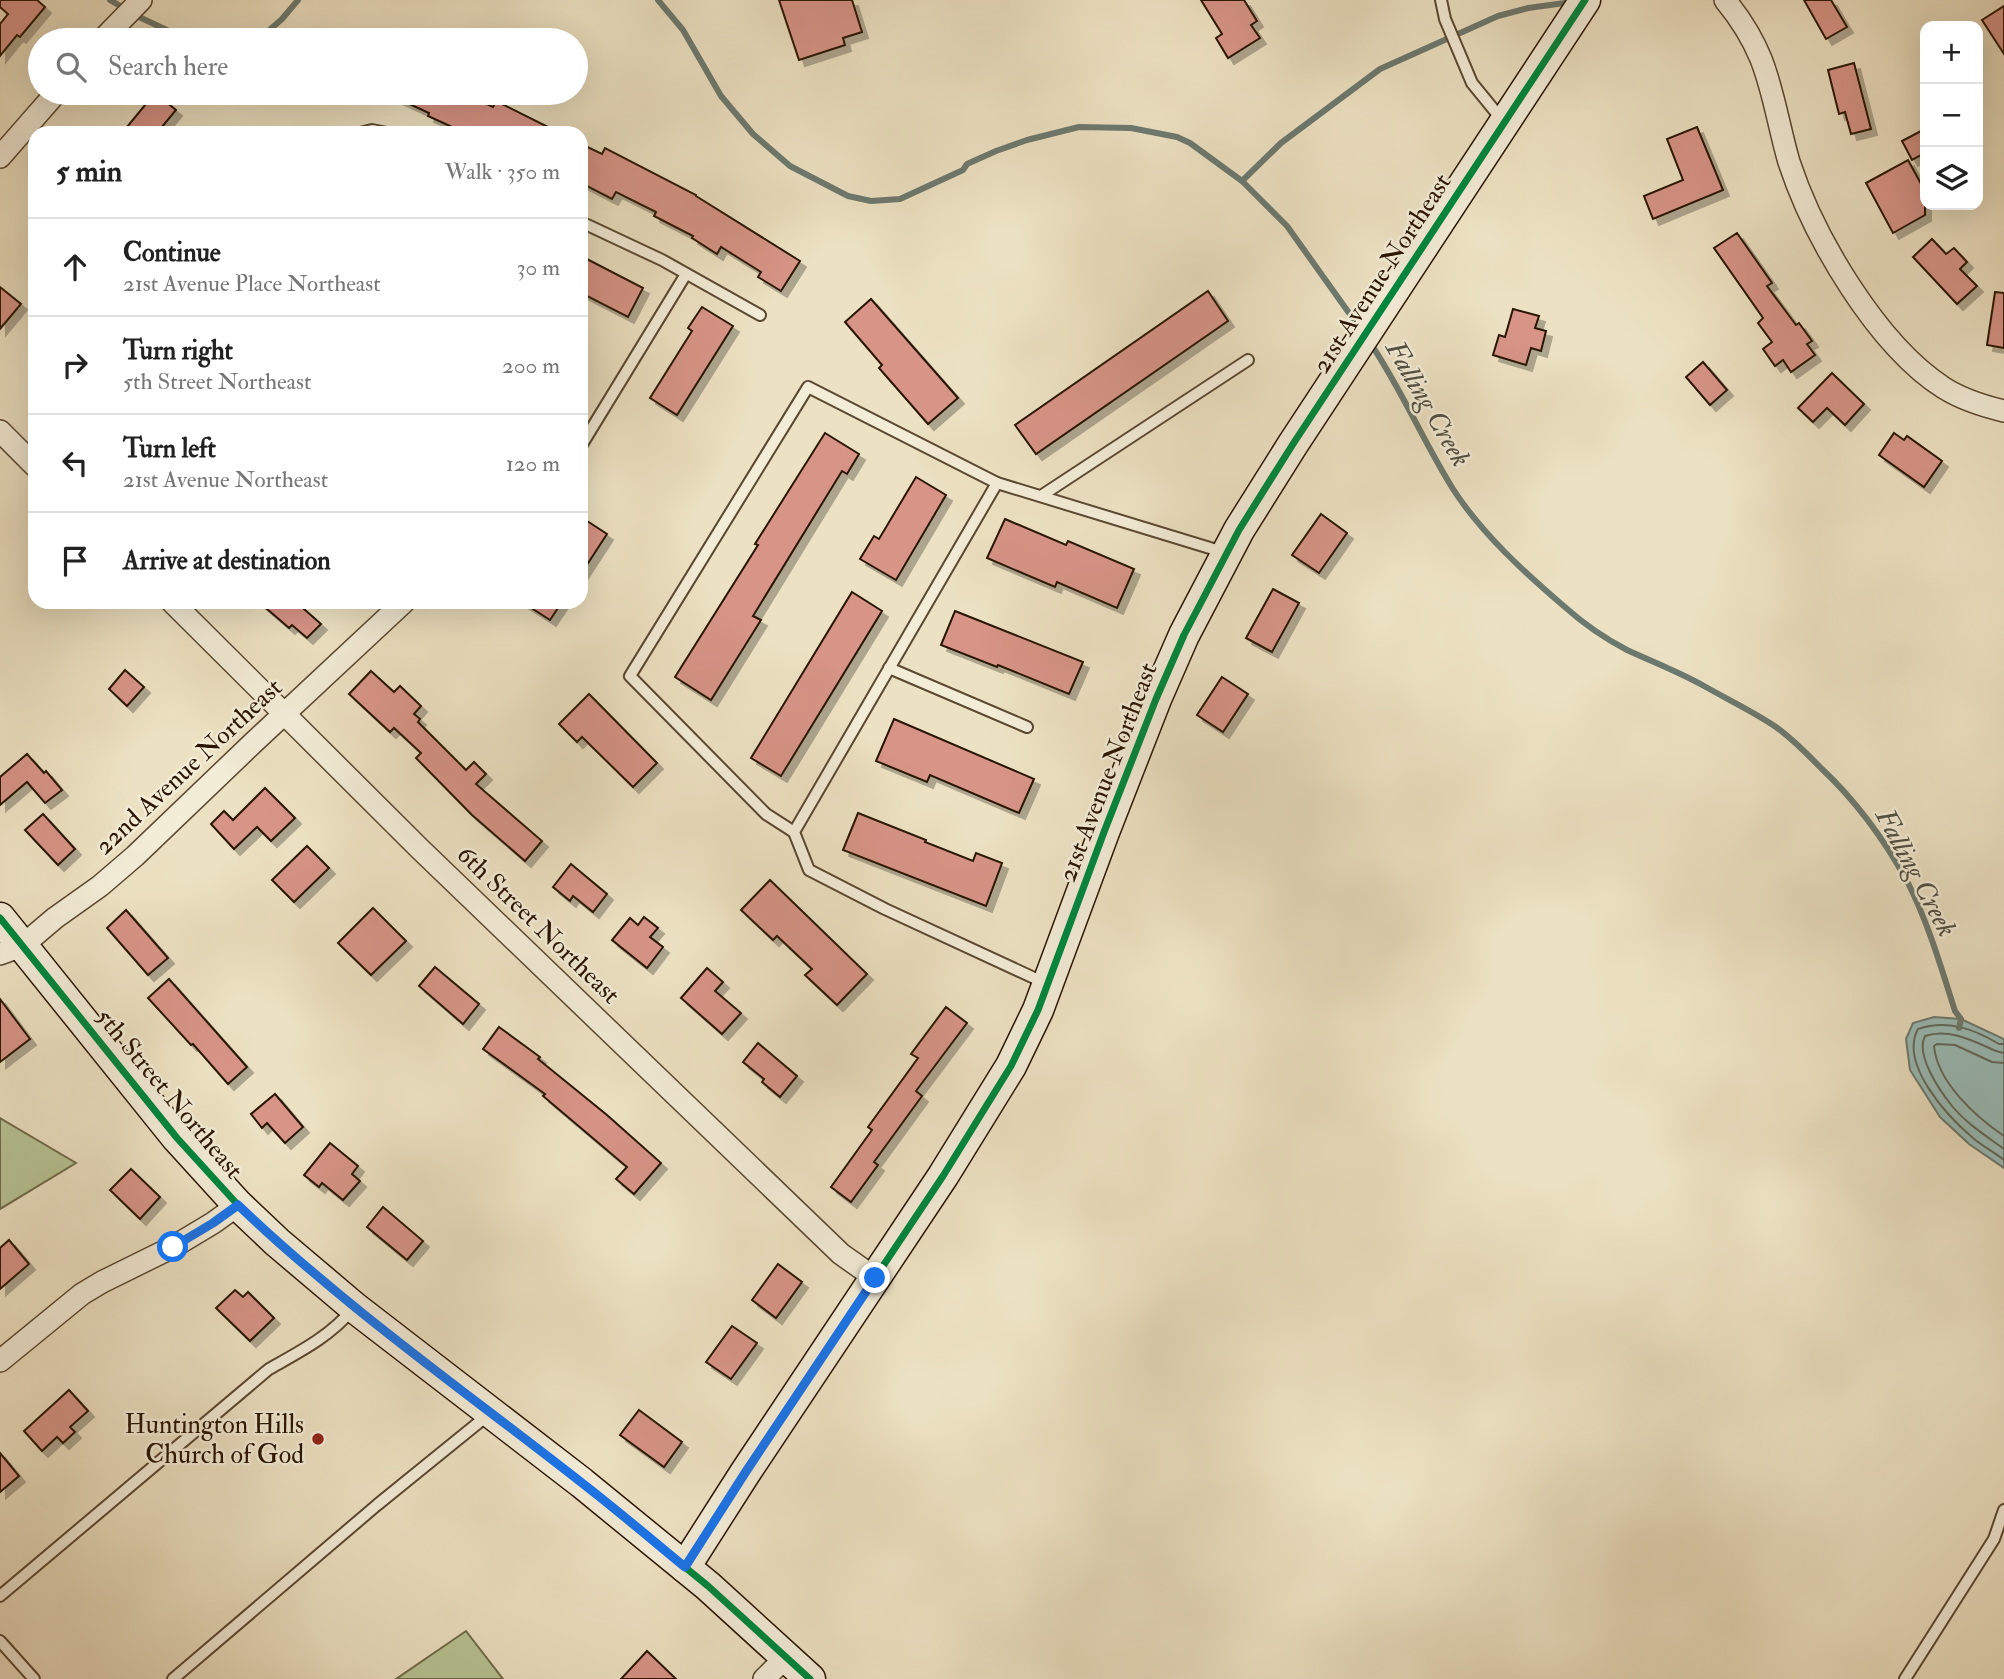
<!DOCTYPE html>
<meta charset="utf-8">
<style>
:root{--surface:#fff;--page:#f2f2f2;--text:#222;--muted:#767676;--line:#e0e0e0}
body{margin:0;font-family:"IM FELL Double Pica",serif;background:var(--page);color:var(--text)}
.controls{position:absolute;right:21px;top:21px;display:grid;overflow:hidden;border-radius:14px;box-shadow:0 7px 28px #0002}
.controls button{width:63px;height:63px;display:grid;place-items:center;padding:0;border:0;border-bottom:2px solid var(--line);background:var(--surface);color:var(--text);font:35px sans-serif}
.stop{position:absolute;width:21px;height:21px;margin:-16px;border:5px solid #1a73e8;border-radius:50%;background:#fff}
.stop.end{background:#1a73e8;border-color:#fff;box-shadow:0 2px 7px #0008}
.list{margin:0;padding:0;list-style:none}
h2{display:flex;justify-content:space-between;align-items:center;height:91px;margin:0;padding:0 28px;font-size:30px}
h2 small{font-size:23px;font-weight:400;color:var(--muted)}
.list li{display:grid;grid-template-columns:46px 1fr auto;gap:21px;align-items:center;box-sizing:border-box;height:98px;padding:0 28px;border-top:2px solid var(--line)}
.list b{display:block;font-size:26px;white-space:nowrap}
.list p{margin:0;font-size:23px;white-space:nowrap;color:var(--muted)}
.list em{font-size:23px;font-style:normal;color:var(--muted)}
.icon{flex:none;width:38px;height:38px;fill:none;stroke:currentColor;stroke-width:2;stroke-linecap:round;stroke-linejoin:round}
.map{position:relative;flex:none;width:2004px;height:1679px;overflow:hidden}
.search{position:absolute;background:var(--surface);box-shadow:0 7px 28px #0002;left:28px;top:28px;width:560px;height:77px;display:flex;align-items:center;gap:18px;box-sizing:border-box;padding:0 24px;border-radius:38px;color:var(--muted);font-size:26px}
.panel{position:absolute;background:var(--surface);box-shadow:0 7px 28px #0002;left:28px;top:126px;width:560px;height:483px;border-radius:21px}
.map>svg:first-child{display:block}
.green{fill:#b7c394;stroke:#706c4a;stroke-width:2}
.water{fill:#99bcb8;stroke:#6c796f;stroke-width:2}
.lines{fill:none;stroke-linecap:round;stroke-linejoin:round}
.shore{stroke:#61685c;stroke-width:2}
.stream{stroke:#6c796f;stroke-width:6}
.building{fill:#d79487;stroke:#291501;stroke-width:2;filter:url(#shadow)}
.lane-casing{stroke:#5a4831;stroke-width:14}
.street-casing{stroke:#5a4831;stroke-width:24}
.secondary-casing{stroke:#291501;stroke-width:33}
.lane{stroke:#f3ecd7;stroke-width:10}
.street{stroke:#f3ecd7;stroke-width:21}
.secondary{stroke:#f3ecd7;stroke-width:30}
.cycleway-casing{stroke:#f3ecd7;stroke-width:11}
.cycleway{stroke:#00873e;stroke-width:7}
.route{stroke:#1a73e8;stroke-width:9}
.poi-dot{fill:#8f2418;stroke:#f3ecd7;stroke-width:2.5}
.labels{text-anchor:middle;stroke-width:5;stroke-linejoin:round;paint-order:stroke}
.street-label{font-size:26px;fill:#291501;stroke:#f3ecd7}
.poi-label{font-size:26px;fill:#291501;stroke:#f3ecd7;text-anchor:end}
.water-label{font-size:28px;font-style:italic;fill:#504f41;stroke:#f3ecd7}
</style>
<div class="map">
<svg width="2004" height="1679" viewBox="0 0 2004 1679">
<defs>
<filter id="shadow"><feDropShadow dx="6" dy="6" stdDeviation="0" flood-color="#0004"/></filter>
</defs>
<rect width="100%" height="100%" fill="#ece1c2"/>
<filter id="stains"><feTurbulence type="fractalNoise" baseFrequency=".00286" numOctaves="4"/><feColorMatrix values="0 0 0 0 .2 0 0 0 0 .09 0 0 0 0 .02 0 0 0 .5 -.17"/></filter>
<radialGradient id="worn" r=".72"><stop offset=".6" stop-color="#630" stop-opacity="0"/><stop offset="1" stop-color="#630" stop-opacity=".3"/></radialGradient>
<g class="green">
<polygon points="0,1118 76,1163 0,1209"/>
<polygon points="466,1631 503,1679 396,1679"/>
</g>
<polygon class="water" points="1934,1017 1961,1019 2004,1039 2004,1168 1969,1144 1940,1117 1910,1070 1906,1039 1913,1023"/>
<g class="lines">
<g class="shore">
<path d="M 2004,1044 L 1999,1044 C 1974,1029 1947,1019 1918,1029 C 1899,1064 1947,1116 1973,1138 C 1982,1146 1994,1152 2004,1160"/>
<path d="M 2004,1053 C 1997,1052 1993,1050 1987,1047 C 1967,1038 1947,1029 1925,1036 C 1915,1055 1940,1091 1952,1106 C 1966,1123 1986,1136 2004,1149"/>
<path d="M 2004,1063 L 1992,1062 L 1955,1045 L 1937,1044 L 1934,1046 C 1937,1082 1976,1117 2004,1136"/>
</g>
<g class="stream">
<polyline points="110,0 137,16 188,40"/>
<polyline points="658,0 683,30 721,96 753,134 790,166 848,196 871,201 900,199 963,170 967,164 996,151 1027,140 1079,127 1131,128 1177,137 1190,143 1242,181 1287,226 1359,327"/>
<polyline points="258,40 282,19 298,0"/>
<polyline points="1242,181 1281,143 1380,69 1498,16 1528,8 1572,2"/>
<path d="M 1369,341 C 1401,388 1423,441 1453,489 C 1482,534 1525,573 1566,608 C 1584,624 1606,639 1627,650 C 1653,662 1679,672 1704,686 C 1727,699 1752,711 1773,725 C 1791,737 1806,753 1821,768 C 1856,801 1884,839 1907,881 C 1928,922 1941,967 1955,1011 L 1961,1019 L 1959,1028"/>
</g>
</g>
<g class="building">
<polygon points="0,0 37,0 45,7 20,37 17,35 0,56 0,24 8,14 0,7"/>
<polygon points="779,0 852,0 862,32 843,38 845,45 799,60"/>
<polygon points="1201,0 1244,0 1257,21 1251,25 1260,38 1228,58 1216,38 1222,34"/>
<polygon points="1804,0 1831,0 1847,27 1826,39"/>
<polygon points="2004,6 2004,54 1982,20"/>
<polygon points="1854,63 1871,129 1851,134 1845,112 1839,114 1828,70"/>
<polygon points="155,93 176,110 157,133 122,133"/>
<polygon points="386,93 463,93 493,107 496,101 560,133 465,133 428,116 429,113"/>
<polygon points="1697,127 1723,190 1653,219 1644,196 1683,180 1667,139"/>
<polygon points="1925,129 1925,153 1912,160 1902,141"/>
<polygon points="581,144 602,154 605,148 696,195 696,196 800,261 781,291 758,277 761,272 721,247 717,254 692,238 693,236 654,216 656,212 616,192 612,199 581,183"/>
<polygon points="1908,160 1925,191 1925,215 1893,233 1866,183"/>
<polygon points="1737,233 1772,283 1767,286 1796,325 1799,323 1812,341 1807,344 1815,355 1791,372 1783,360 1775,366 1763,349 1772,342 1758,323 1763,318 1714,248"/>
<polygon points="1932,239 1946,254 1954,248 1967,262 1960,269 1977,286 1957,304 1913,257"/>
<polygon points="581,256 643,288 628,317 581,293"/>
<polygon points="0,287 21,304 0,329"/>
<polygon points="1208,291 1228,321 1036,454 1015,425"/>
<polygon points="1995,292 2004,293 2004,348 1987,345"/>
<polygon points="871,299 958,398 928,424 879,368 882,365 845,322"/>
<polygon points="702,307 733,326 677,415 650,398 692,331 688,328"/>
<polygon points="1513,309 1539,316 1535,328 1546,331 1541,351 1531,348 1526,365 1493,355 1499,335 1505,337"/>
<polygon points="1703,362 1727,390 1710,405 1686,377"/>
<polygon points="1832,373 1864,404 1845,425 1827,408 1813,422 1798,408"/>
<polygon points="825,433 859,454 847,474 842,471 753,616 761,620 711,700 675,677 758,545 755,544"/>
<polygon points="1894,433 1904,440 1907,436 1942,461 1924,487 1879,455"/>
<polygon points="916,477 946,495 896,580 860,559 874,536 879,539"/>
<polygon points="1321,514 1347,533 1319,573 1292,555"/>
<polygon points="581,517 607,534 581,574"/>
<polygon points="1005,519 1066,545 1068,541 1134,569 1117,608 1057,582 1055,587 987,558"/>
<polygon points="1273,589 1299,603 1272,652 1246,638"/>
<polygon points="852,592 882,611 781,776 751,758"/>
<polygon points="259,602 296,602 321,624 307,638 292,625 289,628"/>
<polygon points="522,602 562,602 550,620"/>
<polygon points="955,611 1083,662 1069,694 998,665 997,667 941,645"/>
<polygon points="125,670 144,687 127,706 109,689"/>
<polygon points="371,671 394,692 400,686 421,706 414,714 420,719 418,722 466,770 474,762 486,774 476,784 542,841 525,861 472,815 416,758 421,753 394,728 390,732 349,694"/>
<polygon points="1222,677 1248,694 1223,732 1197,715"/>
<polygon points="589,694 657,763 633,787 582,737 577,742 559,724"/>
<polygon points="894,719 1034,779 1019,813 930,775 927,782 876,761"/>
<polygon points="27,754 44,773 46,771 62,790 45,803 27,782 0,805 0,777"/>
<polygon points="265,788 295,818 271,841 257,827 234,849 211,824 224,811 233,820"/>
<polygon points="858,813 926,840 925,842 973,861 976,853 1002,863 986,906 843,850"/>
<polygon points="43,814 75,849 58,865 25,830"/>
<polygon points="307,846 329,868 294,902 272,880"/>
<polygon points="571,864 607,894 593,912 573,896 570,901 553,887"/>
<polygon points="770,880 867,974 837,1005 805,975 812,969 777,936 773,940 741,910"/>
<polygon points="373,908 406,941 371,975 338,943"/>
<polygon points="126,910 168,958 148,975 107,928"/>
<polygon points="644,917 658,928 650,937 663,947 647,968 612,940 630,918 638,925"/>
<polygon points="435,967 479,1004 463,1024 419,986"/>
<polygon points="707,968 723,982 715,991 741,1013 722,1034 681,998"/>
<polygon points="169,979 247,1067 228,1084 193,1044 191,1045 148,998"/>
<polygon points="0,999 30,1039 0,1062"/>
<polygon points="946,1007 967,1023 916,1091 922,1096 874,1162 878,1165 851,1202 831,1187 872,1130 868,1127 918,1058 911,1054"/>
<polygon points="499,1027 540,1057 538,1059 607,1115 661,1163 634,1194 616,1179 627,1167 543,1096 545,1094 483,1049"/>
<polygon points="758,1043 797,1076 780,1097 762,1082 764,1079 743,1062"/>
<polygon points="275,1094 303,1127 285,1143 267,1123 262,1128 251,1114"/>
<polygon points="330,1143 358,1166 352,1174 360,1181 343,1200 322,1183 319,1187 304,1175"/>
<polygon points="131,1169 160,1197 140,1219 110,1190"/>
<polygon points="383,1207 423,1241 407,1260 367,1227"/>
<polygon points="9,1240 29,1264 0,1289 0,1248"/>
<polygon points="778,1264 802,1282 776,1318 752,1300"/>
<polygon points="235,1290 243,1297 248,1292 274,1318 250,1341 216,1308"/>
<polygon points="732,1326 757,1343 731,1379 706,1362"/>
<polygon points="69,1390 88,1411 70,1427 75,1432 63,1443 57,1437 42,1451 24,1431"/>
<polygon points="639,1410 682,1442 664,1467 620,1435"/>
<polygon points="0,1453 19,1476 0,1492"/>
<polygon points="647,1651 676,1679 621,1679"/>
</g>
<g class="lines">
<g class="lane-casing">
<g id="lane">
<polyline points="1441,0 1445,19 1472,83 1503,121"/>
<polyline points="360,133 372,130 387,133"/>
<polyline points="581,222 662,260 760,315"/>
<polyline points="581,446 686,274"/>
<polyline points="1041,496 1248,360"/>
<polyline points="889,668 1027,727"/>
<polyline points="794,832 766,814 630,676 808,387 997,483"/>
<polyline points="1045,983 885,909 809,870 794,832 997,483 1223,552"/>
<path d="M 0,1596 L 269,1369 C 301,1351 329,1337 353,1309"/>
<polyline points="0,1641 34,1679"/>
<polyline points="173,1679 377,1505 488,1415"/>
<polyline points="1905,1679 1994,1539 2004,1510"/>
</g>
</g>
<g class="street-casing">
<g id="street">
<path d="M 1725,0 C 1740,18 1752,37 1761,59 C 1774,92 1779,128 1789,162 C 1814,238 1877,345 1944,388 C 1963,400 1983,406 2004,411"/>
<polyline points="102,40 141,0"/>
<polyline points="0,157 56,93"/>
<polyline points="0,431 35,466"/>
<polyline points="172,602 420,849 841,1254 875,1278"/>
<polyline points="0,954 22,946 55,918 100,886 135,856 254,742 404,602"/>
<polyline points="0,1361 82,1294 102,1282 173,1247 213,1223 238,1205"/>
<polyline points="764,1679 786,1657"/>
</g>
</g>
<g class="secondary-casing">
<g id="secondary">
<polyline points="0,918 177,1138 238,1205 277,1242 355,1308 582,1483 708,1586 810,1679"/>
<polyline points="685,1567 745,1473 943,1176 1011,1066 1038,1010 1104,832 1156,699 1184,635 1239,530 1293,444 1585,0"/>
</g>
</g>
<use href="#lane" class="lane"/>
<use href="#street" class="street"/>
<use href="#secondary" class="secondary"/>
<g class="cycleway-casing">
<g id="cycleway">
<polyline points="0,918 177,1138 238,1205 277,1242 355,1308 582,1483 708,1586 810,1679"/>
<polyline points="685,1567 745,1473 943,1176 1011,1066 1038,1010 1104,832 1156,699 1184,635 1239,530 1293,444 1585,0"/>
</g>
</g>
<use href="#cycleway" class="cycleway"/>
</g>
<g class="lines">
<path class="route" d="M 173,1247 L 213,1223 L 238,1205 C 345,1307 466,1392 582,1483 C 617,1510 651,1539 685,1567 L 745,1473 L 875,1278"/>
</g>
<circle class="poi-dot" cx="318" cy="1439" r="7"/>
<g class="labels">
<g class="street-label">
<text transform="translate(1381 273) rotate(-57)" y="9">21st Avenue Northeast</text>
<text transform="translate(188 766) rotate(-43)" y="9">22nd Avenue Northeast</text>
<text transform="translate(1107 772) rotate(-69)" y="9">21st Avenue Northeast</text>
<text transform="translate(539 924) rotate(44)" y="9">6th Street Northeast</text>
<text transform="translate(170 1093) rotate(50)" y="9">5th Street Northeast</text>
</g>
<g class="poi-label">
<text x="304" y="1433">Huntington Hills<tspan x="304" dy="30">Church of God</tspan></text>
</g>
<g class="water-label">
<text transform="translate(1429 403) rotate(60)" y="10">Falling Creek</text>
<text transform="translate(1917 872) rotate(62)" y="10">Falling Creek</text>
</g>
</g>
<rect width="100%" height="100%" filter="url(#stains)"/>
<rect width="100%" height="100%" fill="url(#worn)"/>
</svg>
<div class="controls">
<button>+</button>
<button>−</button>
<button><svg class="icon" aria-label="layers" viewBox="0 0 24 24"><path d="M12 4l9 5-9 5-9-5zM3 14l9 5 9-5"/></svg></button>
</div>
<div class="stop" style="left:173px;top:1247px"></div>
<div class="stop end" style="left:875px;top:1278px"></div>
<div class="search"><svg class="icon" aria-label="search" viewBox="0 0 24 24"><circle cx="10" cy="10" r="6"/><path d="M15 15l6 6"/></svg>Search here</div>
<section class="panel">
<h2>5 min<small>Walk · 350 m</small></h2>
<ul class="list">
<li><svg class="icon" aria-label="ahead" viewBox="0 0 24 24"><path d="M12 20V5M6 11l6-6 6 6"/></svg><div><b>Continue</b><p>21st Avenue Place Northeast</p></div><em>30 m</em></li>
<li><svg class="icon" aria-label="right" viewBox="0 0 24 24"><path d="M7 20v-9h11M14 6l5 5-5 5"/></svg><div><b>Turn right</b><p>5th Street Northeast</p></div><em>200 m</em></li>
<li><svg class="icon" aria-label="left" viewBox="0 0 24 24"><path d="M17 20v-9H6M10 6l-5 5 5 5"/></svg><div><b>Turn left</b><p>21st Avenue Northeast</p></div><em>120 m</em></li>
<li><svg class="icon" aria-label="arrive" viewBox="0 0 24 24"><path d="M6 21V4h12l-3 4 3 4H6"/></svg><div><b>Arrive at destination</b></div></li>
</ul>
</section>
</div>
